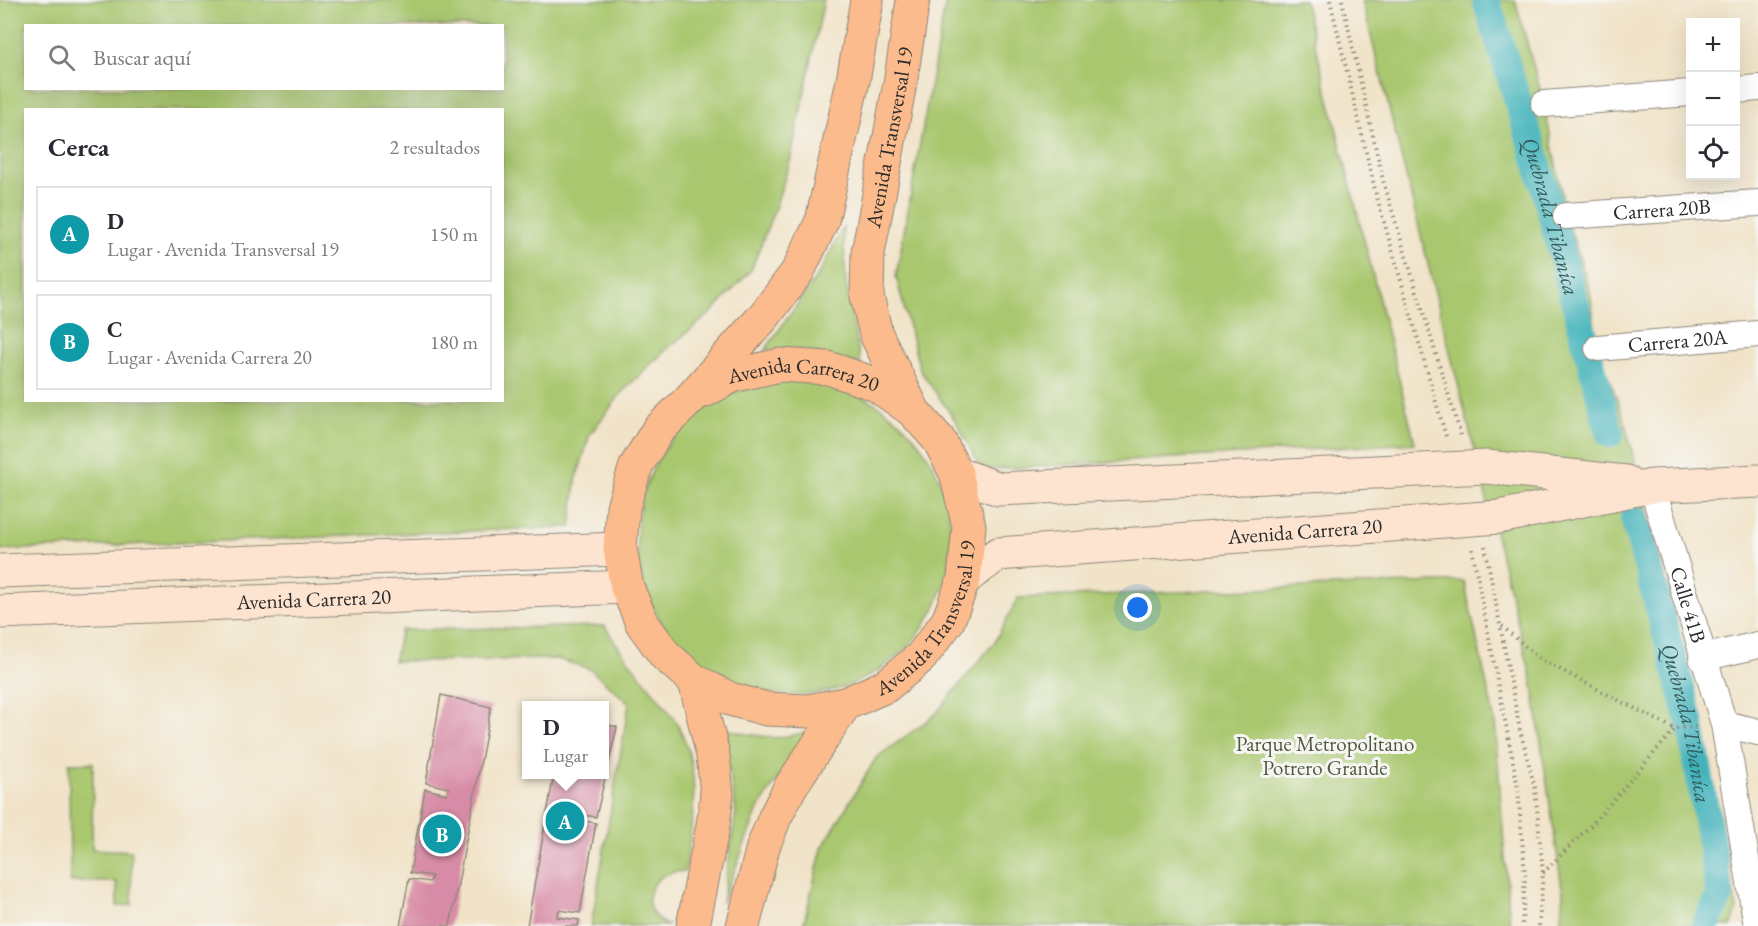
<!DOCTYPE html>
<html lang="es">
<meta charset="utf-8">
<style>
:root{--surface:#fff;--page:#f2f2f3;--text:#2b2b33;--muted:#7c7c81;--line:#e1e1e2;--accent:#b5179e}
body{margin:0;font-family:"EB Garamond",serif;background:var(--page);color:var(--text)}
.controls{position:absolute;right:18px;top:18px;display:grid;overflow:hidden;border-radius:0px;box-shadow:0 6px 24px #0002}
.controls button{width:54px;height:54px;display:grid;place-items:center;padding:0;border:0;border-bottom:2px solid var(--line);background:var(--surface);color:var(--text);font:30px sans-serif}
.you{position:absolute;left:1138px;top:608px;width:21px;height:21px;margin:-15px;border:4px solid #fff;border-radius:50%;background:#1a73e8;box-shadow:0 0 0 9px #1a73e833}
.badge{display:grid;place-items:center;width:39px;height:39px;border-radius:50%;background:var(--accent);color:#fff;font-size:20px;font-weight:700}
.pin{position:absolute;translate:-50% -50%;border:3px solid #fff;box-shadow:0 2px 6px #0006}
.popup{position:absolute;left:522px;top:701px;width:87px;height:78px;box-sizing:border-box;display:grid;place-content:center;border-radius:0px;background:var(--surface);filter:drop-shadow(0 2px 4px #0005);font-size:20px;white-space:nowrap;color:var(--muted)}
.popup b{font-size:22px;color:var(--text)}
.popup::after{content:'';position:absolute;left:50%;top:100%;margin-left:-12px;border:12px solid transparent;border-top-color:var(--surface)}
.list{margin:0;padding:0;list-style:none}
h2{display:flex;justify-content:space-between;align-items:center;height:78px;margin:0;padding:0 24px;font-size:26px}
h2 small{font-size:20px;font-weight:400;color:var(--muted)}
.list li{display:grid;grid-template-columns:39px 1fr auto;gap:18px;align-items:center;box-sizing:border-box;height:96px;margin:0 12px 12px;padding:0 12px;border:2px solid var(--line);border-radius:0px}
.list b{display:block;font-size:22px;white-space:nowrap}
.list p{margin:0;font-size:20px;white-space:nowrap;color:var(--muted)}
.list em{font-size:20px;font-style:normal;color:var(--muted)}
.icon{flex:none;width:33px;height:33px;fill:none;stroke:currentColor;stroke-width:2;stroke-linecap:round;stroke-linejoin:round}
.map{position:relative;flex:none;width:1758px;height:926px;overflow:hidden}
.search{position:absolute;background:var(--surface);box-shadow:0 6px 24px #0002;left:24px;top:24px;width:480px;height:66px;display:flex;align-items:center;gap:15px;box-sizing:border-box;padding:0 21px;border-radius:0px;color:var(--muted);font-size:22px}
.panel{position:absolute;background:var(--surface);box-shadow:0 6px 24px #0002;left:24px;top:108px;width:480px;height:294px;border-radius:0px}
.map>svg:first-child{display:block}
.green{fill:#a9c76e;stroke:#6a794c;stroke-width:1.5;fill-rule:evenodd}
.lines{fill:none;stroke-linecap:round;stroke-linejoin:round}
.canal{stroke:#43b3bb;stroke-width:28}
.building{fill:#d88ba6}
.street-casing{stroke:#8e877a;stroke-width:28}
.secondary-casing{stroke:#8e877a;stroke-width:35}
.primary-casing{stroke:#8e877a;stroke-width:35}
.path{stroke:#8e877a;stroke-width:4;stroke-dasharray:1.5 4.5;stroke-linecap:butt}
.street{stroke:#fff;stroke-width:26}
.secondary{stroke:#fde4d1;stroke-width:33}
.primary{stroke:#fbbb8c;stroke-width:33}
.labels{text-anchor:middle;stroke-width:6;stroke-linejoin:round;paint-order:stroke}
.street-label{font-size:21px;fill:#2b2b2b;stroke:#f6f6f2}
.park-label{font-size:21px;fill:#515a3f;stroke:#f6f6f2}
.water-label{font-size:22px;font-style:italic;fill:#335b5d;stroke:#f6f6f2}
</style>
<div class="map">
<svg width="1758" height="926" viewBox="0 0 1758 926">
<rect width="100%" height="100%" fill="#f6f6f2"/>
<filter id="ink" filterUnits="userSpaceOnUse"><feTurbulence type="fractalNoise" baseFrequency=".0167" numOctaves="2"/><feDisplacementMap in="SourceGraphic" scale="12" xChannelSelector="R" yChannelSelector="G"/><feConvolveMatrix kernelMatrix="1 2 1 2 8 2 1 2 1" color-interpolation-filters="sRGB"/></filter>
<filter id="wash" filterUnits="userSpaceOnUse"><feTurbulence type="fractalNoise" baseFrequency=".008" numOctaves="4" result="noise"/><feDisplacementMap in="SourceGraphic" scale="24" xChannelSelector="R" yChannelSelector="G"/><feGaussianBlur stdDeviation="1.35" result="paint"/><feColorMatrix in="noise" values="0 0 0 0 0 0 0 0 0 0 0 0 0 0 0 0 0 1.4 0 .05"/><feComposite in="paint" operator="in"/></filter>
<g filter="url(#wash)">
<rect width="100%" height="100%" fill="#f1e3c8"/>
<g class="green">
<path d="M 0,0 L 824,0 L 790,161 L 775,208 L 751,270 L 711,313 L 668,348 L 623,391 L 590,434 L 576,480 L 571,527 L 0,550 ZM 26,26 L 502,26 L 502,88 L 26,88 ZM 26,110 L 502,110 L 502,400 L 26,400 Z"/>
<polygon points="946,0 1304,0 1415,443 982,470 955,420 920,370 896,276"/>
<polygon points="1362,0 1515,0 1544,104 1566,216 1590,291 1598,348 1623,416 1701,715 1737,910 1731,926 1560,926 1563,895 1532,680"/>
<polygon points="843,227 846,285 861,364 800,350 765,350 820,272"/>
<circle cx="794" cy="538" r="157"/>
<polygon points="1464,581 1495,722 1510,926 803,926 822,848 876,758 935,715 994,643 1018,598"/>
<path d="M 605,626 C 621,654 643,678 663,704 C 668,711 675,719 679,727 C 703,775 692,822 685,872 C 649,867 633,912 669,926 L 591,926 L 629,703 L 590,669 L 558,659 L 394,661 L 401,630 Z"/>
<polygon points="722,728 747,734 776,738 808,732 758,809 722,903 736,811"/>
<polygon points="69,763 93,763 92,849 131,851 132,905 117,906 117,882 70,882"/>
</g>
<g class="lines">
<g class="canal">
<path id="s1" d="M 1486,0 L 1539,168 L 1610,434"/>
<path id="s2" d="M 1634,518 L 1690,721 L 1720,895 L 1705,926"/>
</g>
</g>
<g id="blocks">
<g class="building">
<polygon points="441,695 491,707 450,926 400,926 409,879 430,882 432,876 410,873 425,789 447,794 449,788 426,783"/>
<polygon points="604,724 617,727 596,817 575,814 574,819 596,823 580,913 559,910 557,917 579,920 578,926 527,926 554,774 604,774"/>
</g>
</g>
</g>
<g filter="url(#ink)">
<use href="#blocks" fill-opacity="0" stroke="#8e877a" stroke-width="1.5"/>
<g class="lines">
<g class="street-casing">
<g id="street">
<polyline points="1736,90 1758,88"/>
<polyline points="1544,104 1690,93"/>
<path id="s3" d="M 1566,216 L 1758,203"/>
<path id="s4" d="M 1598,348 L 1758,334"/>
<path id="s5" d="M 1652,486 L 1724,724 L 1757,926"/>
<polyline points="1702,658 1758,645"/>
<polyline points="1724,724 1758,732"/>
</g>
</g>
<g class="secondary-casing">
<g id="secondary">
<polyline points="956,473 999,489 1487,467 1626,482"/>
<polyline points="0,571 620,549"/>
<path id="s6" d="M 964,579 L 998,554 L 1499,517 L 1652,486 L 1758,481"/>
<path id="s7" d="M 0,612 L 627,587"/>
</g>
</g>
<g class="primary-casing">
<g id="primary">
<path id="s8" d="M 704,391 L 732,376 L 780,365 L 828,368 L 875,384 L 912,410"/>
<polyline points="845,704 807,711 767,709 730,699 695,681 665,655 642,623 627,587 620,549 623,507 636,466 658,430 689,400 765,315 798,271 822,221 853,81 867,0"/>
<polyline points="693,926 713,825 717,794 713,755 695,681"/>
<path id="s9" d="M 743,926 L 763,847 L 775,817 L 791,786 L 845,704 L 886,686 L 921,657 L 948,621 L 964,579 L 969,526 L 956,473 L 939,440 L 914,412 L 876,334 L 867,296 L 868,253 L 901,78 L 913,0"/>
</g>
</g>
<g class="path">
<polyline points="1330,0 1376,194 1447,440"/>
<polyline points="1342,0 1384,184 1462,439"/>
<polyline points="1485,546 1520,730 1535,788 1543,873 1539,926"/>
<polyline points="1472,549 1518,788 1525,875 1522,926"/>
<polyline points="1502,626 1540,659 1622,702 1675,729 1699,726"/>
<polyline points="1543,873 1595,821 1675,729"/>
</g>
<use href="#street" class="street"/>
<use href="#secondary" class="secondary"/>
<use href="#primary" class="primary"/>
</g>
</g>
<g class="labels">
<g class="street-label">
<text dy="7" stroke="none"><textPath href="#s9" startOffset="896">Avenida Transversal 19</textPath></text>
<text dy="7" stroke="none"><textPath href="#s3" startOffset="96">Carrera 20B</textPath></text>
<text dy="7" stroke="none"><textPath href="#s4" startOffset="80">Carrera 20A</textPath></text>
<text dy="7" stroke="none"><textPath href="#s8" startOffset="105">Avenida Carrera 20</textPath></text>
<text dy="7" stroke="none"><textPath href="#s6" startOffset="350">Avenida Carrera 20</textPath></text>
<text dy="7" stroke="none"><textPath href="#s7" startOffset="314">Avenida Carrera 20</textPath></text>
<text dy="7" stroke="none"><textPath href="#s5" startOffset="124">Calle 41B</textPath></text>
<text dy="7" stroke="none"><textPath href="#s9" startOffset="374">Avenida Transversal 19</textPath></text>
</g>
<g class="park-label">
<text x="1325" y="751">Parque Metropolitano<tspan x="1325" dy="24">Potrero Grande</tspan></text>
</g>
<g class="water-label">
<text dy="8" stroke="none"><textPath href="#s1" startOffset="226">Quebrada Tibaníca</textPath></text>
<text dy="8" stroke="none"><textPath href="#s2" startOffset="212">Quebrada Tibaníca</textPath></text>
</g>
</g>
</svg>
<div class="controls">
<button>+</button>
<button>−</button>
<button><svg class="icon" aria-label="locate" viewBox="0 0 24 24"><circle cx="12" cy="12" r="6"/><path d="M12 2v4M12 18v4M2 12h4M18 12h4"/></svg></button>
</div>
<div class="you"></div>
<div class="pin badge" style="left:565px;top:821px;background:#0f9aa8">A</div>
<div class="popup"><b>D</b>Lugar</div>
<div class="pin badge" style="left:442px;top:834px;background:#0f9aa8">B</div>
<div class="search"><svg class="icon" aria-label="search" viewBox="0 0 24 24"><circle cx="10" cy="10" r="6"/><path d="M15 15l6 6"/></svg>Buscar aquí</div>
<section class="panel">
<h2>Cerca<small>2 resultados</small></h2>
<ul class="list">
<li><span class="badge" style="background:#0f9aa8">A</span><div><b>D</b><p>Lugar · Avenida Transversal 19</p></div><em>150 m</em></li>
<li><span class="badge" style="background:#0f9aa8">B</span><div><b>C</b><p>Lugar · Avenida Carrera 20</p></div><em>180 m</em></li>
</ul>
</section>
</div>
